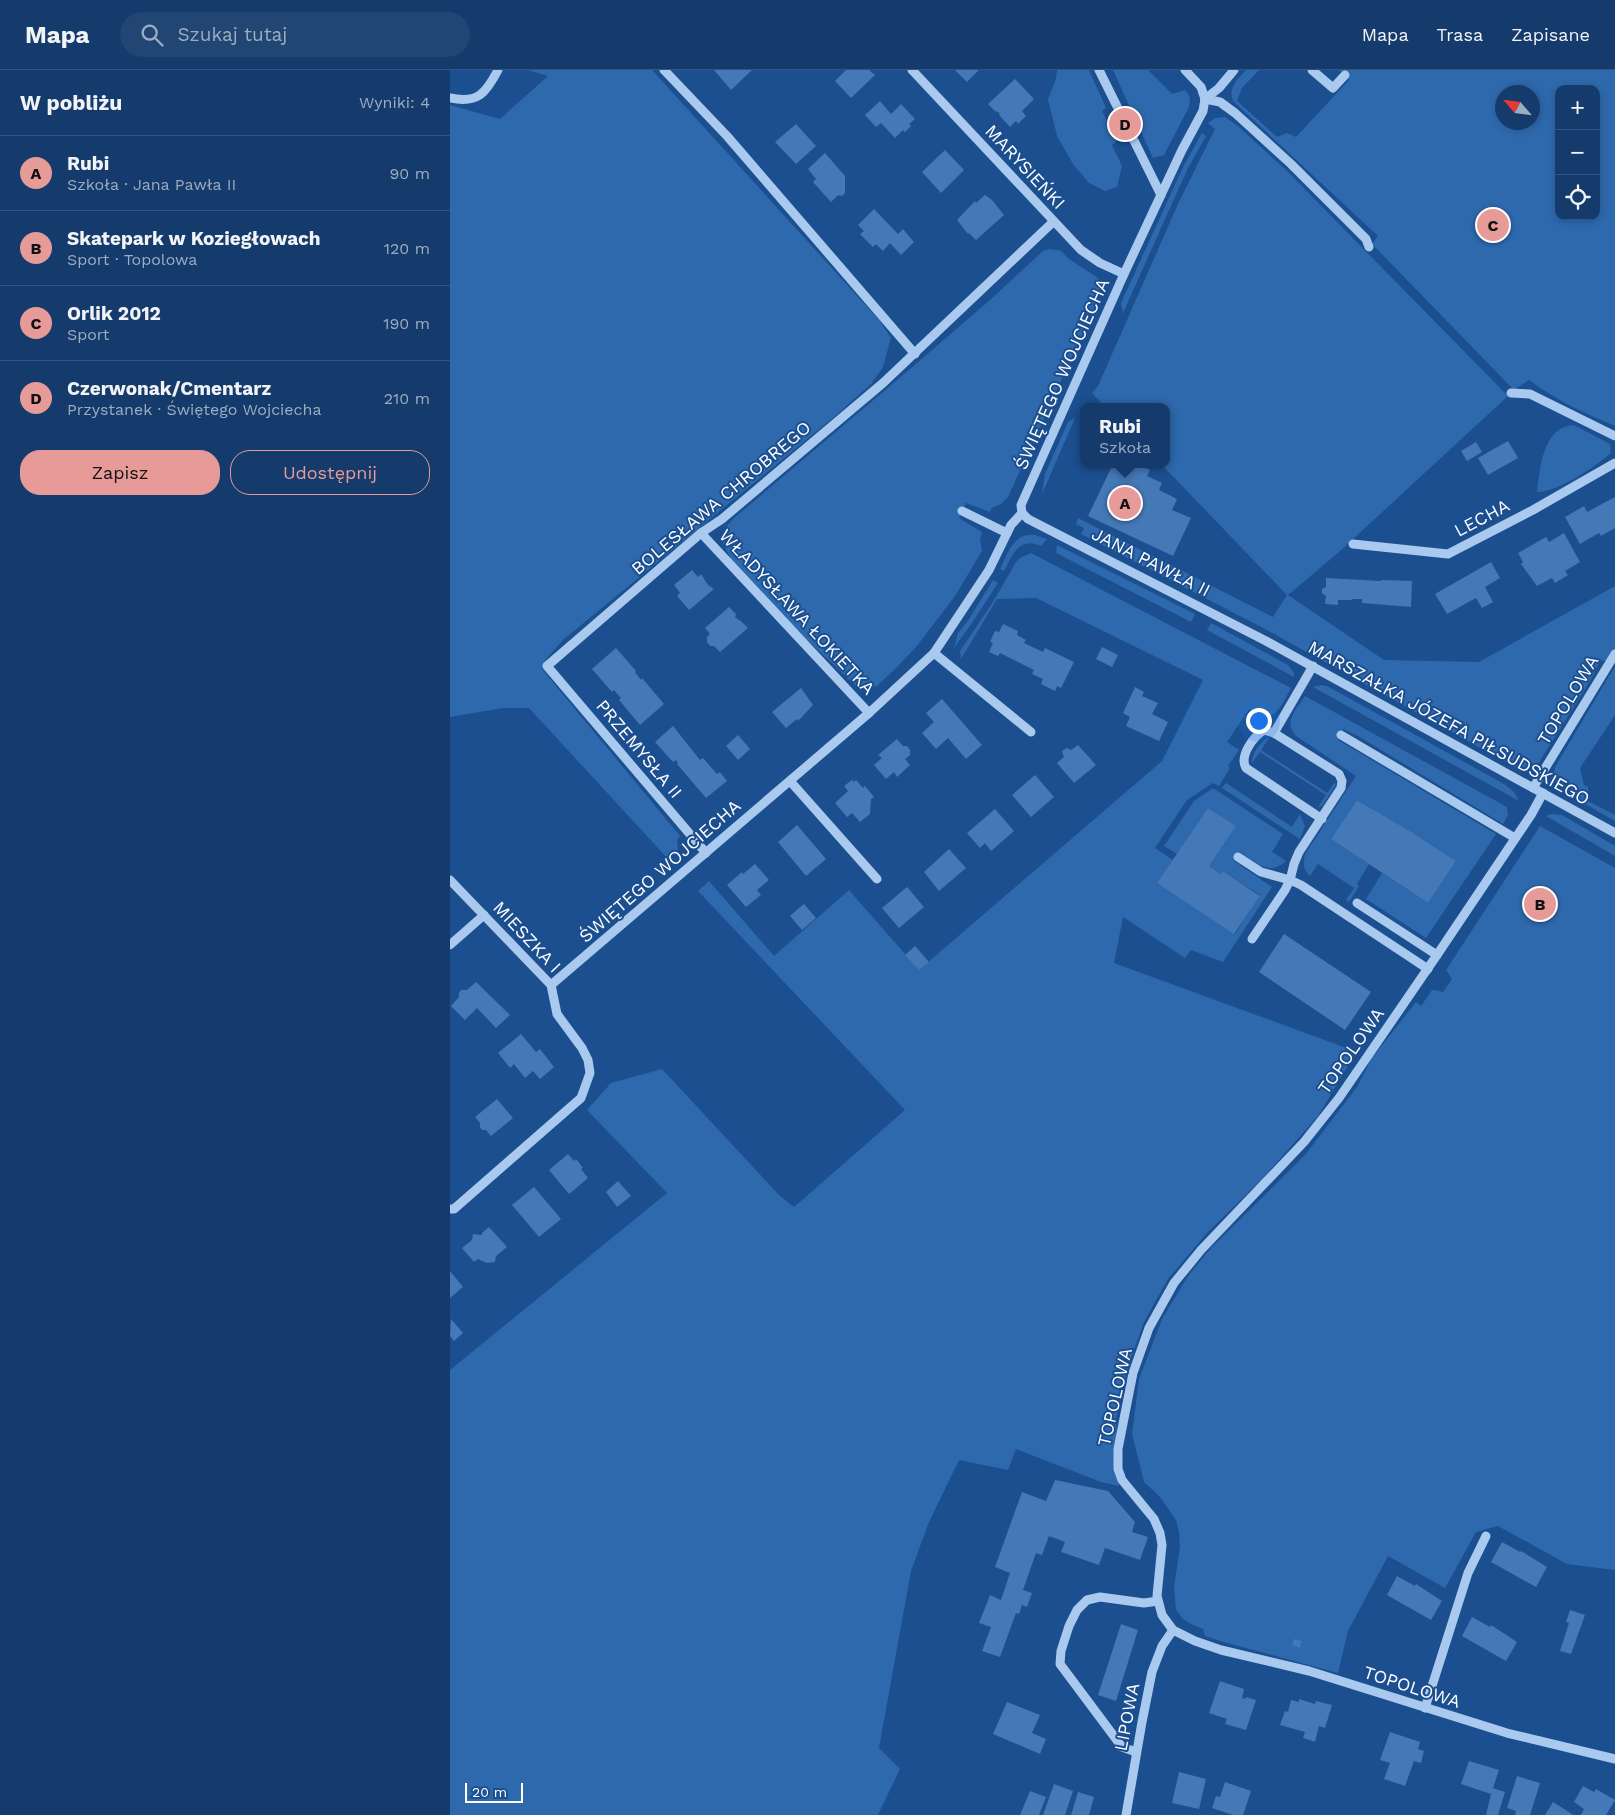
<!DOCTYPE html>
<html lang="pl">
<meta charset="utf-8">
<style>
:root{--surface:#143b6b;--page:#214673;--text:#f1f3f6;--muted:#9dadc1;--line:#33557e;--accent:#e69b98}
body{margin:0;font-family:"Work Sans",sans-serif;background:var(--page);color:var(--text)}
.controls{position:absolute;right:15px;top:15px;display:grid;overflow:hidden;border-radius:10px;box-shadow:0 2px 8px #0003}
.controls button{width:45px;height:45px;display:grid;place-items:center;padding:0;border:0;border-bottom:1px solid var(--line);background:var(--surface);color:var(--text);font:25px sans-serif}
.compass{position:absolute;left:1045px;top:15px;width:45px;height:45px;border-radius:50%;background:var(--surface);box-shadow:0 2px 8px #0003;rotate:298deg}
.scale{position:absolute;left:15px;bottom:12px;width:58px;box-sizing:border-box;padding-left:5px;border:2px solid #fff;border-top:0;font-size:14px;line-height:18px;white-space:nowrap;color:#fff;-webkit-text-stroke:4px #1b4f8f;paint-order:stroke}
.you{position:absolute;left:808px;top:650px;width:18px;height:18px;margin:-12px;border:4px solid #fff;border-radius:50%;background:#1a73e8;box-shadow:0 0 0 8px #1a73e833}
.badge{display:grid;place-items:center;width:32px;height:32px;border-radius:50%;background:var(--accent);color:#111;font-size:16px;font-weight:700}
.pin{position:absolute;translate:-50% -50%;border:2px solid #fff;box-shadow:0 1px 5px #0006}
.popup{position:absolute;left:630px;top:333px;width:90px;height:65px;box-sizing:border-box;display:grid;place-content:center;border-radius:10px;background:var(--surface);filter:drop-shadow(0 1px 4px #0005);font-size:16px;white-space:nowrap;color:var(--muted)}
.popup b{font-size:19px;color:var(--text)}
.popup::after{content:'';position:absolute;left:50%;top:100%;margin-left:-10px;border:10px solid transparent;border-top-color:var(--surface)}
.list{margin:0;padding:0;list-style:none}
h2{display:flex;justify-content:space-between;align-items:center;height:65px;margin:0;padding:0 20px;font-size:21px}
h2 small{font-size:16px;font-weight:400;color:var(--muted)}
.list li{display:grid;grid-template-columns:32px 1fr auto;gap:15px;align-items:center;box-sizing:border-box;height:75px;padding:0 20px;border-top:1px solid var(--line)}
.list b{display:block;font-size:19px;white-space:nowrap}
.list p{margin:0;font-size:16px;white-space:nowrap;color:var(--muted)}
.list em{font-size:16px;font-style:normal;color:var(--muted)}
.actions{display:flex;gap:10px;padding:15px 20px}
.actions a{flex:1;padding:11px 0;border:1px solid var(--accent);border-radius:20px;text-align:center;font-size:18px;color:var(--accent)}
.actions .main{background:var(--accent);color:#111}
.icon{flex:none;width:28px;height:28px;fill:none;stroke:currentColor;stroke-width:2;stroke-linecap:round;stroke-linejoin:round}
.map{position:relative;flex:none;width:1165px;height:1745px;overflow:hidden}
header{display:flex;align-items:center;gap:30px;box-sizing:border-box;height:70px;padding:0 25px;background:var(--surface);border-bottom:1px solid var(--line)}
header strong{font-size:24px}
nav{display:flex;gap:28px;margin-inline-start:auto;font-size:18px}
.search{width:350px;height:45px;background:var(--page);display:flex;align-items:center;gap:12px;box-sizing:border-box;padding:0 18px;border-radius:28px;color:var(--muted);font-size:19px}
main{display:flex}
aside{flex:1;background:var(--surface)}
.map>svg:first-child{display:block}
.green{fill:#2e69ad;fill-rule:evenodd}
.building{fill:#4478b7}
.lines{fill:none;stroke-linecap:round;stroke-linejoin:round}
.minor{stroke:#a9c9ee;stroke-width:9}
.labels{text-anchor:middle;stroke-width:4;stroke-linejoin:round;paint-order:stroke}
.street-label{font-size:18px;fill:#fff;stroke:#1b4f8f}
</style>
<header>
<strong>Mapa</strong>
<div class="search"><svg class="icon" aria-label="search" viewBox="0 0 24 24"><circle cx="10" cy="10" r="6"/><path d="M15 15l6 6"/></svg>Szukaj tutaj</div>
<nav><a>Mapa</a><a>Trasa</a><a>Zapisane</a></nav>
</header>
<main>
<aside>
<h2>W pobliżu<small>Wyniki: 4</small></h2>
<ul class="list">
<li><span class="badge">A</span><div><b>Rubi</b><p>Szkoła · Jana Pawła II</p></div><em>90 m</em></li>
<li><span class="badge">B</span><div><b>Skatepark w Koziegłowach</b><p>Sport · Topolowa</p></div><em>120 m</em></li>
<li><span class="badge">C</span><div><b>Orlik 2012</b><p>Sport</p></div><em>190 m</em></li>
<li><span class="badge">D</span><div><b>Czerwonak/Cmentarz</b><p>Przystanek · Świętego Wojciecha</p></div><em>210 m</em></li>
</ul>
<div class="actions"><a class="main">Zapisz</a><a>Udostępnij</a></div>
</aside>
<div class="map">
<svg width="1165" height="1745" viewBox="0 0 1165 1745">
<rect width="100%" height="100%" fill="#1b4f8f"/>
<g class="green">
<polygon points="78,0 202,0 429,250 441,268 433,297 421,314 384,347 113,570 96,589 92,599 230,766 227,770 228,781 219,790 79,638 53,638 0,647 0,35 50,49 98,6"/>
<polygon points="607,0 639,0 656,38 652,41 667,71 662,75 672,96 667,117 655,121 639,113 623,94 607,66 598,29 606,9"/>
<path d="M 663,0 L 698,0 L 722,24 L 735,20 C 740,25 741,30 739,37 L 714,85 L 703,88 Z"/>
<path d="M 796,0 L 809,0 L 792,18 L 787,31 L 827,67 L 837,63 L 846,67 L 899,10 L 889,0 L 1165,0 L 1165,356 C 1134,343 1106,330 1079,310 L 1064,320 L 922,174 L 928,166 L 783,31 C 778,17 787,10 796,0 ZM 1109,19 L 1146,19 L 1146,146 L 1109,146 ZM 1052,22 L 1082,22 L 1082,52 L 1052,52 Z"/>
<polygon points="775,47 788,56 837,101 1058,326 889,482 838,525 934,590 1029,592 1165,516 1165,590 1150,591 1142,608 1088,694 1076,700 1063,696 815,559 631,464 634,458 626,454 628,448 823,547 837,525 711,394 716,394 716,337 655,337 642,323 648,316 728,134 765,59 758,53 765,48"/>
<polygon points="752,63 756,66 738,98 673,243 671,233 734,95"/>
<polygon points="600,179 611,181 619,189 648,208 652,217 649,227 558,427 551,434 542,438 540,442 516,433 509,448 532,462 530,469 532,481 505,526 467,576 446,598 427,616 417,618 408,613 405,615 332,546 281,489 272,471 273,464 276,457 284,448 446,311 540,230 593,181"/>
<polygon points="625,348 592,424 595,404 618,352"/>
<path d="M 1124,355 L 1160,374 L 1161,383 C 1145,397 1108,422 1087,422 C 1090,398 1093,356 1124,355 Z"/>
<path d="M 577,465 L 585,465 L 597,469 L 591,476 C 568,466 563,485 554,501 L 550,499 C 557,485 561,469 577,465 Z"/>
<polygon points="607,475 745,544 741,552 606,483"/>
<path d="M 581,483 L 841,618 C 834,631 828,648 811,648 L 799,639 L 777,672 L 789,680 L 778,696 L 780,698 L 769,716 L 763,713 L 737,730 L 705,778 L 723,790 L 708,813 L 785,864 L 810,825 L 773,801 L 771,804 L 759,796 L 785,756 L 758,738 L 727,784 L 714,776 L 744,731 L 763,718 L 833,764 L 822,782 L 836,791 C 818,807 806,792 790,782 L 784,791 L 822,817 L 773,892 L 741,880 L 735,888 L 673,847 L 664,893 L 902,980 L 905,984 L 868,1046 L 812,1109 L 757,1163 L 718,1209 L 694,1252 L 678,1297 L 666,1348 L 669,1416 L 651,1412 L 566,1379 L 558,1400 L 509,1390 L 479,1452 L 461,1501 L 429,1678 L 450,1699 L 428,1745 L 0,1745 L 0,1300 L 217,1123 L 137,1040 L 161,1013 L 212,999 L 329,1125 L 344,1137 L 455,1040 L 248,821 L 259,811 L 324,886 L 399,820 L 469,900 L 712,691 L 753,610 L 586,528 L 547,529 L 511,589 L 510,581 L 543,532 L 566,492 L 570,488 Z"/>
<polygon points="543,510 548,513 522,553 504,578 508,563 519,549"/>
<polygon points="761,553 838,595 844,603 844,607 757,560"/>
<polygon points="1165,596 1165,645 1130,698 1134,715 1138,717 1138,731 1165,745 1165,751 1109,719 1103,709 1105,697"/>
<polygon points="871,615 877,616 1054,714 1064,722 1069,731 863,617"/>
<path d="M 855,626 L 1057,737 L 1058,745 L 1053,754 L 908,666 L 893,659 L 888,670 L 1046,764 L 976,868 L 916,829 L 932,803 L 978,833 L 1006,791 L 960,761 L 907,730 L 881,769 L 919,794 L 907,814 L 909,816 L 899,832 L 896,830 L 904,818 L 868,794 L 860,806 C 852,799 852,790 857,781 L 906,706 L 846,666 C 833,651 846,640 855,626 Z"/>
<path d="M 819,668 L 811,680 L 877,723 L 885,712 L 886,715 L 872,736 L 868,737 L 876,725 L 810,682 L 802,693 C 801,685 811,670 819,668 Z"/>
<polygon points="776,713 842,757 850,744 855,756 850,769 772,718"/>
<polygon points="1101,744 1112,745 1165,776 1165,786 1096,746"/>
<polygon points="1090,756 1165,798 1165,1500 1117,1494 1048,1456 1026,1462 995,1518 938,1486 898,1561 888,1603 770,1571 755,1566 753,1559 739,1553 732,1548 726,1540 724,1517 730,1477 729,1462 726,1450 710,1427 694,1412 682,1364 689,1309 712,1249 738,1206 760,1179 855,1085 907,1017 922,988 966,932 971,936 982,920 985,920 993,922 1002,909 996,900"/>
</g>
<g class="building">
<polygon points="264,0 302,0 281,20"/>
<polygon points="396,0 419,0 425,5 401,28 385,11"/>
<polygon points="505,0 529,0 517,12"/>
<polygon points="565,9 584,29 572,41 576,46 568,54 566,51 560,57 549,45 550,44 547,41 546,42 538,34"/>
<polygon points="430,31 441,44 451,34 465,49 459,54 461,56 455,62 453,60 445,68 431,53 426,57 415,45"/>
<polygon points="346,54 366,76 346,94 325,72"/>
<polygon points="495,80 514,100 491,123 472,102"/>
<polygon points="375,83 395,106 395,123 392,126 388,125 381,132 363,112 366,109 358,99"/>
<polygon points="535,125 542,130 554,145 526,170 519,163 518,164 507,150 525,131 526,133"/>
<polygon points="424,139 448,164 453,159 464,172 451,185 440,173 433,181 426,174 423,177 410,164 414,161 408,155"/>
<polygon points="1058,371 1068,388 1038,405 1028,388"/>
<polygon points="1026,372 1032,382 1017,391 1011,381"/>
<polygon points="663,394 687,394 700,400 697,406 712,413 709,420 727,429 722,440 741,448 723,486 638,446"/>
<polygon points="1165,427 1165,458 1151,466 1149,463 1130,474 1115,447 1134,436 1137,442"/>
<polygon points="1114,463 1130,492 1115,501 1118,505 1105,513 1102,508 1087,516 1071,494 1073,492 1068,483 1096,467 1099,472"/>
<polygon points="1041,492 1050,508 1035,517 1043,532 1032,538 1026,528 997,544 985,524"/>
<polygon points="242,500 248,507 251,504 258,515 264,519 239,540 227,526 230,523 224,515"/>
<polygon points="876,508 931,511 931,510 962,511 961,537 912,533 912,529 903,529 902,530 888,530 888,535 875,534 876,526 872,523 872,519 876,517"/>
<polygon points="279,537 286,544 285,547 289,550 291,551 298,558 270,582 264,576 260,576 257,572 257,567 260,564 255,558"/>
<polygon points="553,554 568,561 567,565 576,570 574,573 593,582 595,578 624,592 611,618 607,616 605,621 591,614 593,609 582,604 584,600 550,583 548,586 539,582 543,573 540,572 545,561 549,562"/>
<polygon points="652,577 668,585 662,597 646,589"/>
<polygon points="166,578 186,601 185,602 191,610 192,608 214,634 190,655 169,630 171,628 164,620 162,622 142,599"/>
<polygon points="685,617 694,622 692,626 708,633 702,644 718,652 709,671 676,656 680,647 673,643"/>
<polygon points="351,618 363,635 348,651 347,649 336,658 322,642"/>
<polygon points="492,629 532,675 516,689 498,668 486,679 472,663 484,652 476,643"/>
<polygon points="223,656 250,690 253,688 267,704 270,702 277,711 256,728 227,694 228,693 226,690 223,692 205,672"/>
<polygon points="288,665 300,679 288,690 276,676"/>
<polygon points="447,669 453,676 457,676 460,680 460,685 455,689 460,695 447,707 444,702 436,709 424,695 432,688 428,685"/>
<polygon points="628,675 646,695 624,713 607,693 614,687 612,681 617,678 621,680"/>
<polygon points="585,705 604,727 581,747 562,725"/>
<polygon points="402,710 404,712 406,710 413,718 415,716 424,727 421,729 420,744 410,752 402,743 397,747 385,733 398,721 394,716"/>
<polygon points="907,730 960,761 1006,791 978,833 881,769"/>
<polygon points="758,738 786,756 759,796 771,804 773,801 810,826 784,864 707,813"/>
<polygon points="545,739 564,761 541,781 535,773 530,778 517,763"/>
<polygon points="347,755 376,789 356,806 328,772"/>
<polygon points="499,779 516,798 489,821 474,802"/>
<polygon points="305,794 319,810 307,820 311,825 296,837 277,815 292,802 293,804"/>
<polygon points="457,817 474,837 449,858 432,838"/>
<polygon points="354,834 366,848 352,860 340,846"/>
<polygon points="834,864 921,922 895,960 809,902"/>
<polygon points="465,876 479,892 469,900 455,885"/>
<polygon points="26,912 60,945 46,958 27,938 15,950 1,936 9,927 9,923 11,920 17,920"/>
<polygon points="71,964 86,982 90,979 104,997 90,1009 83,1001 75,1008 64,994 60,998 48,983"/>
<polygon points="47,1029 63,1048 41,1066 36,1060 32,1060 30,1057 30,1053 25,1047"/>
<polygon points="118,1084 124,1091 126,1089 133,1098 131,1099 138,1108 119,1124 99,1100"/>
<polygon points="168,1111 181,1126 167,1137 156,1122"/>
<polygon points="84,1117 111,1149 89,1167 62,1135"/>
<polygon points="39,1157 57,1177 46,1186 45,1192 37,1193 28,1189 24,1192 12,1178 22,1170 23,1164 32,1165 32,1163"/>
<polygon points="0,1201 13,1217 0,1228"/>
<polygon points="1,1249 13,1263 4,1271 0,1266"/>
<polygon points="605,1410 658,1421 685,1452 682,1462 698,1467 690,1490 655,1478 649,1495 611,1482 615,1472 599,1466 592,1485 586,1483 573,1520 582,1523 577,1537 572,1535 569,1544 566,1543 550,1587 532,1581 541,1557 529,1553 540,1525 551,1530 560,1503 545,1497 572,1422 596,1431"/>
<polygon points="1052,1472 1070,1482 1071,1481 1097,1497 1086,1517 1041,1492"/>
<polygon points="947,1506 965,1516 966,1514 992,1531 981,1550 937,1525"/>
<polygon points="1120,1540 1135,1545 1121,1584 1110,1581 1119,1553 1116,1552"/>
<polygon points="1022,1547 1040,1557 1041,1555 1067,1572 1056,1591 1012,1566"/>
<polygon points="671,1554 688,1560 666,1631 648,1625"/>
<polygon points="844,1569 852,1571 850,1578 842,1575"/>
<polygon points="770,1611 794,1619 792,1628 795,1629 796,1627 806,1630 796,1660 775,1654 777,1649 759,1643"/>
<polygon points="849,1629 865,1634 866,1631 882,1635 875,1658 869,1656 865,1672 853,1668 855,1662 830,1655 835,1641 838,1642 841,1630 849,1632"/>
<polygon points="557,1632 590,1645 582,1663 596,1669 590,1684 543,1664"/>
<polygon points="940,1662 970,1672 968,1679 974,1681 971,1693 964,1691 955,1716 934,1709 940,1693 930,1690"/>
<polygon points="1019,1691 1049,1700 1043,1718 1055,1722 1048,1745 1036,1745 1041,1724 1011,1714"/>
<polygon points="729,1702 756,1709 749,1739 722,1733"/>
<polygon points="1067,1706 1090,1713 1080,1745 1065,1745 1066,1741 1057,1738"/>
<polygon points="775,1712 801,1721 793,1745 783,1745 762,1738 766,1726 770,1727"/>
<polygon points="604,1714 623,1721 615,1745 593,1745"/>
<polygon points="1133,1716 1144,1722 1146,1719 1165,1730 1156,1745 1131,1745 1134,1739 1124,1732"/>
<polygon points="580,1721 596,1727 589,1745 570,1745"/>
<polygon points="628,1722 644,1727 639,1745 621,1745"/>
<polygon points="1103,1732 1119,1742 1123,1745 1095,1745"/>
</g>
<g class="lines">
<g class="minor">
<polyline points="214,0 277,66 465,284"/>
<polyline points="462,0 631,180 650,193 674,204"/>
<polyline points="649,0 711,125"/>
<polyline points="735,0 751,17 755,29"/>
<polyline points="862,0 883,18 895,5"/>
<path d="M 0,28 C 28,34 36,23 48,0"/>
<polyline points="755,29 770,32 785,43 841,94 916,169 919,177"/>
<polyline points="755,29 769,18 784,0"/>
<polyline points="1061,323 1080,324 1165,366"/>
<polyline points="512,441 557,463"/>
<polyline points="572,443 578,449 816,571 1165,763"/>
<polyline points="251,463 419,643"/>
<polyline points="903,474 998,484 1083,440 1165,393"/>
<polyline points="484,583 581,662"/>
<polyline points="824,663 863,596"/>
<polyline points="891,665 1065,768"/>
<polyline points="340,711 427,809"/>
<polyline points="1083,718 1165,584"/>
<polyline points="1093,723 1081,745 987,885 889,1028 854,1072 751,1180 724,1213 699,1258 683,1303 668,1379 668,1399 672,1410 704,1449 710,1463 712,1475 707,1526 712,1545 723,1560 745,1571 771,1580 859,1601 1057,1663 1165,1689"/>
<polyline points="256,783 97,596 251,463 272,449 433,313 603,152"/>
<polyline points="788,787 811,802 840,810 851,815 978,899"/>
<polyline points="0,810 101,915 107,944 132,978 138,990 140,1003 131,1028 4,1139 0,1139"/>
<polyline points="907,833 987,885"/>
<path d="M 802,869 L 835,820 L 840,810 L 844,794 L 849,782 L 891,718 L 892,711 L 889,704 L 824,663 L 814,660 C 803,667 789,686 796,698 L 872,749"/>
<polyline points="0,875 34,845"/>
<polyline points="101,915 419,643 484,583 539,500 561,455 572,443 571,435 674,204 732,80 753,41 755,29"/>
<polyline points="975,1638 1018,1503 1036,1466"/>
<polyline points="686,1682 672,1677 610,1594 611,1581 619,1556 627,1540 637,1530 650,1527 694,1533 708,1531"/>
<polyline points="676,1745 692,1652 702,1602 712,1576 723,1560"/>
</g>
</g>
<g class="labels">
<g class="street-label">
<text transform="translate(575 97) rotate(47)" y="6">MARYSIEŃKI</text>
<text transform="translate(612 304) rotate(-66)" y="6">ŚWIĘTEGO WOJCIECHA</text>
<text transform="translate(271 428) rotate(-40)" y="6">BOLESŁAWA CHROBREGO</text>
<text transform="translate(1032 448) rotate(-28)" y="6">LECHA</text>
<text transform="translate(701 492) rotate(27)" y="6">JANA PAWŁA II</text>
<text transform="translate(347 542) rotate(47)" y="6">WŁADYSŁAWA ŁOKIETKA</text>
<text transform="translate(1118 630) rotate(-59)" y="6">TOPOLOWA</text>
<text transform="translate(999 653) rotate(29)" y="6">MARSZAŁKA JÓZEFA PIŁSUDSKIEGO</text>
<text transform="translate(189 679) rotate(50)" y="6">PRZEMYSŁA II</text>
<text transform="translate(210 801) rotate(-41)" y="6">ŚWIĘTEGO WOJCIECHA</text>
<text transform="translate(77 867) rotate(47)" y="6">MIESZKA I</text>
<text transform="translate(901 981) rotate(-55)" y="6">TOPOLOWA</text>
<text transform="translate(665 1327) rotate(-77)" y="6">TOPOLOWA</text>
<text transform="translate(962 1617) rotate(18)" y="6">TOPOLOWA</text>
<text transform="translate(677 1647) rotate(-79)" y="6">LIPOWA</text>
</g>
</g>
</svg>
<div class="controls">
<button>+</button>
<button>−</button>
<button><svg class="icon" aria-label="locate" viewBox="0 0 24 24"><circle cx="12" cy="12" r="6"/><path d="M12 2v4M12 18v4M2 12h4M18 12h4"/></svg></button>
</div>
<svg class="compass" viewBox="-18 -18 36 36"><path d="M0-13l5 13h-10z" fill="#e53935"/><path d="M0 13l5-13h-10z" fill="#9dadc1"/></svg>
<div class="scale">20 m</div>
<div class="you"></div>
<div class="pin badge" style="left:675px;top:433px">A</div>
<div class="popup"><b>Rubi</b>Szkoła</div>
<div class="pin badge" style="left:1090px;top:834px">B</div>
<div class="pin badge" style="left:1043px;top:155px">C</div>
<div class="pin badge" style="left:675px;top:54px">D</div>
</div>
</main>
